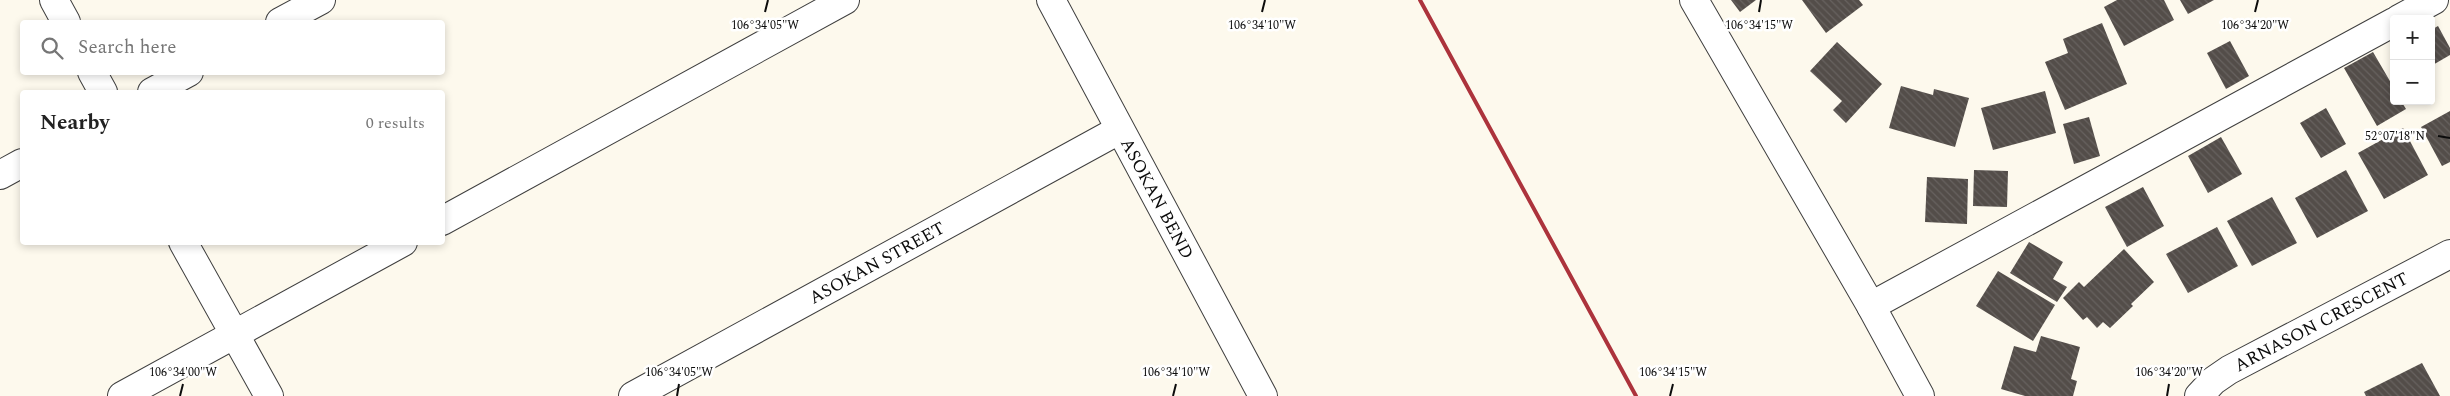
<!DOCTYPE html>
<meta charset="utf-8">
<style>
:root{--surface:#fff;--page:#f6f6f6;--text:#222;--muted:#767676;--line:#e0e0e0}
body{margin:0;font-family:Spectral,serif;background:var(--page);color:var(--text)}
.controls{position:absolute;right:15px;top:15px;display:grid;overflow:hidden;border-radius:5px;box-shadow:0 2px 8px #0003}
.controls button{width:45px;height:45px;display:grid;place-items:center;padding:0;border:0;border-bottom:1px solid var(--line);background:var(--surface);color:var(--text);font:25px sans-serif}
.list{margin:0;padding:0;list-style:none}
h2{display:flex;justify-content:space-between;align-items:center;height:65px;margin:0;padding:0 20px;font-size:21px}
h2 small{font-size:16px;font-weight:400;color:var(--muted)}
.icon{flex:none;width:28px;height:28px;fill:none;stroke:currentColor;stroke-width:2;stroke-linecap:round;stroke-linejoin:round}
.map{position:relative;flex:none;width:2450px;height:396px;overflow:hidden}
.search{position:absolute;background:var(--surface);box-shadow:0 2px 8px #0003;left:20px;top:20px;width:425px;height:55px;display:flex;align-items:center;gap:12px;box-sizing:border-box;padding:0 18px;border-radius:5px;color:var(--muted);font-size:19px}
.panel{position:absolute;background:var(--surface);box-shadow:0 2px 8px #0003;left:20px;top:90px;width:425px;height:155px;border-radius:5px}
.map>svg:first-child{display:block}
.building{fill:url(#building-back-hatch)}
.lines{fill:none;stroke-linecap:round;stroke-linejoin:round}
.minor-casing{stroke:#3f3f3f;stroke-width:30}
.minor{stroke:#fff;stroke-width:28}
.rail{stroke:#ac333c;stroke-width:4}
.ticks{fill:none;stroke:#0c0c0c;stroke-width:2}
.labels{text-anchor:middle;stroke-width:5;stroke-linejoin:round;paint-order:stroke}
.street-label{font-size:18px;fill:#0c0c0c;stroke:#fff}
.ticks-label{font-size:12px;text-anchor:middle;fill:#0c0c0c;stroke:#fff;stroke-width:5;stroke-linejoin:round;paint-order:stroke}
</style>
<div class="map">
<svg width="2450" height="396" viewBox="0 0 2450 396">
<defs>
<pattern id="building-back-hatch" width="6" height="6" patternUnits="userSpaceOnUse" patternTransform="scale(1.25)"><rect width="6" height="6" fill="#534d49"/><path d="M-1 5l2 2M0 0l6 6M5-1l2 2" fill="none" stroke="#67625f"/></pattern>
</defs>
<rect width="100%" height="100%" fill="#fdf9ed"/>
<g class="building">
<polygon points="1731,0 1756,0 1740,12"/>
<polygon points="1802,0 1859,0 1863,5 1826,33"/>
<polygon points="2117,0 2164,0 2174,20 2124,46 2104,7"/>
<polygon points="2180,0 2214,0 2188,14"/>
<polygon points="2102,23 2127,84 2065,110 2045,62 2068,53 2063,39"/>
<polygon points="2438,26 2450,48 2450,55 2431,66 2431,30"/>
<polygon points="2230,41 2249,76 2226,89 2207,53"/>
<polygon points="1837,42 1882,84 1846,123 1833,110 1842,101 1810,71"/>
<polygon points="2373,52 2394,88 2394,101 2401,101 2406,109 2377,126 2344,68"/>
<polygon points="1901,86 1933,95 1934,89 1969,98 1955,147 1889,128"/>
<polygon points="2045,91 2056,133 1993,150 1981,108"/>
<polygon points="2326,108 2346,144 2321,158 2300,123"/>
<polygon points="2450,111 2450,162 2442,166 2421,127"/>
<polygon points="2089,117 2100,156 2074,164 2063,124"/>
<polygon points="2403,128 2428,175 2384,199 2358,153"/>
<polygon points="2221,137 2242,174 2208,193 2188,156"/>
<polygon points="1974,170 2008,171 2007,207 1973,206"/>
<polygon points="2346,170 2368,211 2317,238 2295,198"/>
<polygon points="1927,177 1968,179 1967,224 1925,222"/>
<polygon points="2143,187 2164,226 2127,247 2105,207"/>
<polygon points="2272,197 2297,243 2252,266 2227,221"/>
<polygon points="2217,227 2238,266 2188,293 2166,254"/>
<polygon points="2029,242 2063,262 2053,279 2067,287 2057,302 2010,273"/>
<polygon points="2124,249 2154,282 2131,304 2133,306 2110,328 2103,322 2097,328 2087,317 2083,320 2063,298 2079,282 2084,287"/>
<polygon points="1998,271 2055,305 2033,341 1976,306"/>
<polygon points="2041,336 2080,347 2071,379 2077,381 2073,396 2025,396 2001,389 2014,346 2036,352"/>
<polygon points="2422,363 2440,396 2366,396 2364,392"/>
</g>
<g class="lines">
<g class="minor-casing">
<g id="minor">
<polyline points="54,0 66,22"/>
<path id="s1" d="M 1051,0 L 1263,396"/>
<polyline points="1694,0 1871,306 1920,396"/>
<polyline points="2399,19 2434,0"/>
<polyline points="280,22 321,0"/>
<polyline points="92,72 103,92"/>
<polyline points="152,92 189,72"/>
<polyline points="0,175 22,163"/>
<polyline points="442,221 845,0"/>
<polyline points="183,242 269,396"/>
<polyline points="1871,306 2394,22"/>
<polyline points="122,396 403,242"/>
<path id="s2" d="M 633,396 L 1119,130"/>
<path id="s3" d="M 2199,396 L 2213,381 L 2229,370 L 2450,254"/>
</g>
</g>
<use href="#minor" class="minor"/>
<polyline class="rail" points="1420,0 1636,396"/>
</g>
<path class="ticks" d="M 765,12 L 768,0M 1262,12 L 1265,0M 1759,12 L 1761,0M 2255,12 L 2258,0M 2438,136 L 2450,138M 180,396 L 183,384M 677,396 L 679,384M 1173,396 L 1176,384M 1670,396 L 1673,384M 2167,396 L 2169,384"/>
<g class="labels">
<g class="street-label">
<text dy="6" stroke="none"><textPath href="#s1" startOffset="225">ASOKAN BEND</textPath></text>
<text dy="6" stroke="none"><textPath href="#s2" startOffset="278">ASOKAN STREET</textPath></text>
<text dy="6" stroke="none"><textPath href="#s3" startOffset="144">ARNASON CRESCENT</textPath></text>
</g>
</g>
<g class="ticks-label">
<text x="765" y="29">106°34'05"W</text>
<text x="1759" y="29">106°34'15"W</text>
<text x="2255" y="29">106°34'20"W</text>
<text x="1262" y="29">106°34'10"W</text>
<text x="2395" y="140">52°07'18"N</text>
<text x="183" y="376">106°34'00"W</text>
<text x="679" y="376">106°34'05"W</text>
<text x="1176" y="376">106°34'10"W</text>
<text x="1673" y="376">106°34'15"W</text>
<text x="2169" y="376">106°34'20"W</text>
</g>
</svg>
<div class="controls">
<button>+</button>
<button>−</button>
</div>
<div class="search"><svg class="icon" aria-label="search" viewBox="0 0 24 24"><circle cx="10" cy="10" r="6"/><path d="M15 15l6 6"/></svg>Search here</div>
<section class="panel">
<h2>Nearby<small>0 results</small></h2>
<ul class="list">
</ul>
</section>
</div>
